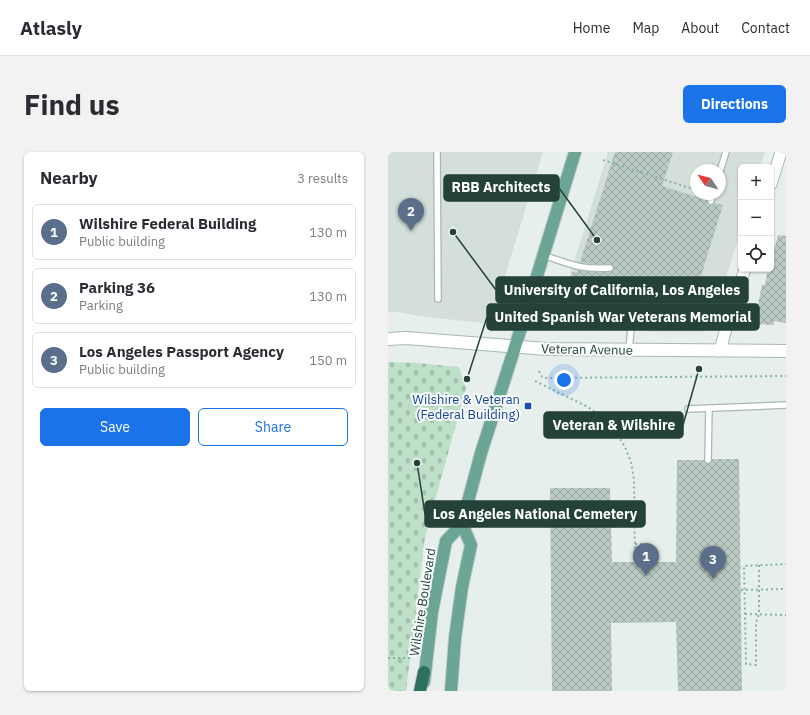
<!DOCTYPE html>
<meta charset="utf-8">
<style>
:root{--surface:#fff;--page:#f2f2f3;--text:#2b2b33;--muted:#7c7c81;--line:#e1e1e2;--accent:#1a73e8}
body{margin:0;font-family:"IBM Plex Sans",sans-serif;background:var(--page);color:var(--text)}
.controls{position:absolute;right:12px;top:12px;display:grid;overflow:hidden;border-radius:6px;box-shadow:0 1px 3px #0004}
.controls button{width:36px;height:36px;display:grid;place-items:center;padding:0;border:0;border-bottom:1px solid var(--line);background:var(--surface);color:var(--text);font:20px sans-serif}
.compass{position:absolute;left:302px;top:12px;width:36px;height:36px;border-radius:50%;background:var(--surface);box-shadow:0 1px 3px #0004;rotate:305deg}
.you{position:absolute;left:176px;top:228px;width:14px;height:14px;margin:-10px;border:3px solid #fff;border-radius:50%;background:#1a73e8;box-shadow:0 0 0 6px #1a73e833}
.badge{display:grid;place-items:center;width:26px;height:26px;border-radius:50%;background:var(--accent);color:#fff;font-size:13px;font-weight:700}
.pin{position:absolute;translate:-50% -33px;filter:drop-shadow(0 1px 2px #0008)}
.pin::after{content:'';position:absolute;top:21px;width:14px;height:12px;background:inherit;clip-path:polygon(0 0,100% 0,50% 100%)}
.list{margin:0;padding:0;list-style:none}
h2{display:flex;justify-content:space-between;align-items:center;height:52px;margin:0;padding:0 16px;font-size:17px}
h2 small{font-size:13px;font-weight:400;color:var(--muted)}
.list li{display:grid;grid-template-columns:26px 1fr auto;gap:12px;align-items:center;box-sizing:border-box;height:56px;margin:0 8px 8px;padding:0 8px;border:1px solid var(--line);border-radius:6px}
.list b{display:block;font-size:15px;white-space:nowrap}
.list p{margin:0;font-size:13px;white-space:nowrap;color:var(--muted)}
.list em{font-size:13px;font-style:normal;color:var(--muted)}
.actions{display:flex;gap:8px;padding:12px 16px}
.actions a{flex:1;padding:9px 0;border:1px solid var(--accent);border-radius:6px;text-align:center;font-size:14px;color:var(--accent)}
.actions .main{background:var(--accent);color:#fff}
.icon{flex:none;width:22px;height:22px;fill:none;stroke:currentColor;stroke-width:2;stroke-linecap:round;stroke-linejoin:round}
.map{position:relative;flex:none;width:398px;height:539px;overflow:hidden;border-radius:6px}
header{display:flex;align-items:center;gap:24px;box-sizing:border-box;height:56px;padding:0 20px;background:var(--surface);border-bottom:1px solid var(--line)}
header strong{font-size:19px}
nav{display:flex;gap:22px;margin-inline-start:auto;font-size:14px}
.intro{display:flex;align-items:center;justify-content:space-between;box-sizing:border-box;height:96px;padding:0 24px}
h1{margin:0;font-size:28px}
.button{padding:10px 18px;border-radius:6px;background:var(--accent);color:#fff;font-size:14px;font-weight:700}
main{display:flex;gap:24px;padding:0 24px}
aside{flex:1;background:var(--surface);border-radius:6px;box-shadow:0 1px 3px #0004}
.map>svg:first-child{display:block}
.built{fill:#d4dfda;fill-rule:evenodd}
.cemetery{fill:url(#cemetery-stones)}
.building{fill:url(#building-cross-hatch)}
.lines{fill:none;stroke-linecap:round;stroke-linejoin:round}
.service-casing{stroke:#a8b8b2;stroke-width:8}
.minor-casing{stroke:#a8b8b2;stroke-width:13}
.tertiary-casing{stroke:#a8b8b2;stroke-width:14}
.primary-casing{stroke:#c2cac8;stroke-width:14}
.motorway-casing{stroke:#c2cac8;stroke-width:14}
.path{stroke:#86b3a5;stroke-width:2;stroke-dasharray:2 3;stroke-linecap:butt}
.service{stroke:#fff;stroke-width:5.5}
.minor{stroke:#fff;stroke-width:11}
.tertiary{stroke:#fff;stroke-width:12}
.primary{stroke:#6aa596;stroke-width:12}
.motorway{stroke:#2f6f62;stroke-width:12}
.transit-dot{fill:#1a4fb4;stroke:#f7fbf9;stroke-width:1.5}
.labels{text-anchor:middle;stroke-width:4;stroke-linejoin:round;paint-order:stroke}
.street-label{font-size:13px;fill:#24423a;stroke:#f7fbf9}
.transit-label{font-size:13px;fill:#164399;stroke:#f7fbf9;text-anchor:end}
.leader{fill:none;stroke:#24423a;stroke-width:1.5}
.callout-dot{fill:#24423a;stroke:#f7fbf9;stroke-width:1.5}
.callout{fill:#24423a;stroke:#24423a;stroke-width:1.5}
.callout-label{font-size:14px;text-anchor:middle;font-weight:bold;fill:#fff}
</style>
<header>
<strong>Atlasly</strong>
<nav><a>Home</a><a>Map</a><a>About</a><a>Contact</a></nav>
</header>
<div class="intro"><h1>Find us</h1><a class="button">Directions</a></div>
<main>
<aside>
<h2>Nearby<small>3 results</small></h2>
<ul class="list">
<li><span class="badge" style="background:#5c6f8a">1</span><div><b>Wilshire Federal Building</b><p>Public building</p></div><em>130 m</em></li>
<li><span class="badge" style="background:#5c6f8a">2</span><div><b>Parking 36</b><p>Parking</p></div><em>130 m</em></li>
<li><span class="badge" style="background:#5c6f8a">3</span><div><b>Los Angeles Passport Agency</b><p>Public building</p></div><em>150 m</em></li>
</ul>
<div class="actions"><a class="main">Save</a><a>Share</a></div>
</aside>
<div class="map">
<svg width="398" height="539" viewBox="0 0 398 539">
<defs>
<pattern id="cemetery-stones" width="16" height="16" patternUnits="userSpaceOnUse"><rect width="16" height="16" fill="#bfe0c8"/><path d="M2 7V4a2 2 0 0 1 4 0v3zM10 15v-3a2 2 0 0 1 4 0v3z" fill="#a4c1ad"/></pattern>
<pattern id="building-cross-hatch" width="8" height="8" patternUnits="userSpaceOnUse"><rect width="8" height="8" fill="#bbcac4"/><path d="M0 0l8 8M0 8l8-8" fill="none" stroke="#98a6a0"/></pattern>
</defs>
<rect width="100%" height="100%" fill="#e6efeb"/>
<g class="built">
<polygon points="0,0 155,0 105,163 95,171 30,164 10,160 0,160"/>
<path d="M 220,0 L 377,0 L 372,15 L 353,15 L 353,77 L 324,170 L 322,176 L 319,178 L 314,180 L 266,180 L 189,173 L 176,162 L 183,120 ZM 308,18 L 332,18 L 332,42 L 308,42 Z"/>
</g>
<polygon class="cemetery" points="0,210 29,211 71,215 78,236 37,385 18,539 0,539"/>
<g class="building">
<polygon points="227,0 285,0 274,34 319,48 321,53 324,53 327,51 335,53 307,143 260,128 255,158 247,164 245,162 242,162 239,169 229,176 225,175 221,171 221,169 199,172 180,147 184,120 189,120 190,118 203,120 222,120 226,118 226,114 222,112 204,112 192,110"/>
<polygon points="390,83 398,84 398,171 386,169 386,173 365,172 367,157 369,158 374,133 377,133 379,121 382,121 385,95 387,95"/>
<polygon points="300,151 319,156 314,172 311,171 309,177 298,173 297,176 287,172 282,173 277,177 268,175 273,159 279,161 280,156 297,161"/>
<polygon points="324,307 351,307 354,539 290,539 288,470 223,471 224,539 164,539 162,336 222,336 224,410 288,410 289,308 316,308 318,311 320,312 323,310"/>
</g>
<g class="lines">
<g class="service-casing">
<g id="service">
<polyline points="49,0 50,147"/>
<polyline points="332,19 338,0"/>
<polyline points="323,49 325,42"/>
<path d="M 155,103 C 181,112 194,118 222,116"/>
<polyline points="241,198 244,166"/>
<polyline points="300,257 398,253"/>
<polyline points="320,308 321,256"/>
</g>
</g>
<g class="minor-casing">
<g id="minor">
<polyline points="383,32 393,0"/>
<polyline points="332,199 337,180 357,117"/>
</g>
</g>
<g class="tertiary-casing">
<polyline id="tertiary" points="0,187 18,186 159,197 398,199"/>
</g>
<g class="primary-casing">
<g id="primary">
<polyline points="36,530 44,460 58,389 74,372 93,301 134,173 187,0"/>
<polyline points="63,539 67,486 74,435 83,393 74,372"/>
</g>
</g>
<g class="motorway-casing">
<polyline id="motorway" points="32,539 36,520"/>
</g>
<g class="path">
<polyline points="215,8 308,38"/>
<polyline points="151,219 154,225 157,226 398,224"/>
<polyline points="147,229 198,254 210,262 229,282 237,295 243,310 246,328 247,409"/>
<polyline points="247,392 258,392 258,409"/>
<polyline points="371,413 371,462 368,471 368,513 358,512 356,414 398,412"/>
<polyline points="353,438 398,437"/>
<polyline points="357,462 398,463"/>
<polyline points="0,506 23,506"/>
</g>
<use href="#service" class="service"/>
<use href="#minor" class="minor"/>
<use href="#tertiary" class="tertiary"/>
<use href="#primary" class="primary"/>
<use href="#motorway" class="motorway"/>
</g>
<rect class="transit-dot" x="136" y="250" width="8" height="8" rx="2"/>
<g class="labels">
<g class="street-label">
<text transform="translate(199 197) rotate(1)" y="5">Veteran Avenue</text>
<text transform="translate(34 450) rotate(-81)" y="5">Wilshire Boulevard</text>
</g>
<g class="transit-label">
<text x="132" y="252">Wilshire &amp; Veteran<tspan x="132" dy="15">(Federal Building)</tspan></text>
</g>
</g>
<path class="leader" d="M209 88L171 36M65 80L108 138M79 227L99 165M311 217L295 273M29 311L37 362"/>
<g class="callout-dot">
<circle cx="209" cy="88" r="4"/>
<circle cx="65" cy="80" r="4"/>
<circle cx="79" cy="227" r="4"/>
<circle cx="311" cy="217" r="4"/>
<circle cx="29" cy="311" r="4"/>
</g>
<g class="callout">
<rect x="56" y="23" width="115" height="26" rx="4"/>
<rect x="108" y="125" width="252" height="26" rx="4"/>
<rect x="99" y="152" width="272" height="26" rx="4"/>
<rect x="156" y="260" width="139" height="26" rx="4"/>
<rect x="37" y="349" width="220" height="26" rx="4"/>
</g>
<g class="callout-label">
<text x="113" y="40">RBB Architects</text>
<text x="234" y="143">University of California, Los Angeles</text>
<text x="235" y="170">United Spanish War Veterans Memorial</text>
<text x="226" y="278">Veteran &amp; Wilshire</text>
<text x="147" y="367">Los Angeles National Cemetery</text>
</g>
</svg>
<div class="controls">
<button>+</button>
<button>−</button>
<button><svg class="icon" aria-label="locate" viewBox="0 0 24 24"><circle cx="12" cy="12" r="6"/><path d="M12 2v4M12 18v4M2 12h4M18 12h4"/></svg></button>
</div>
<svg class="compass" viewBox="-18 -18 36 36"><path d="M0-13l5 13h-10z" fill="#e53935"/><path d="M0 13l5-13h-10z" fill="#7c7c81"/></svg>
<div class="you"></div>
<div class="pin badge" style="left:258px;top:424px;background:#5c6f8a">1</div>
<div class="pin badge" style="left:23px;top:79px;background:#5c6f8a">2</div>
<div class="pin badge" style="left:325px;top:427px;background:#5c6f8a">3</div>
</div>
</main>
